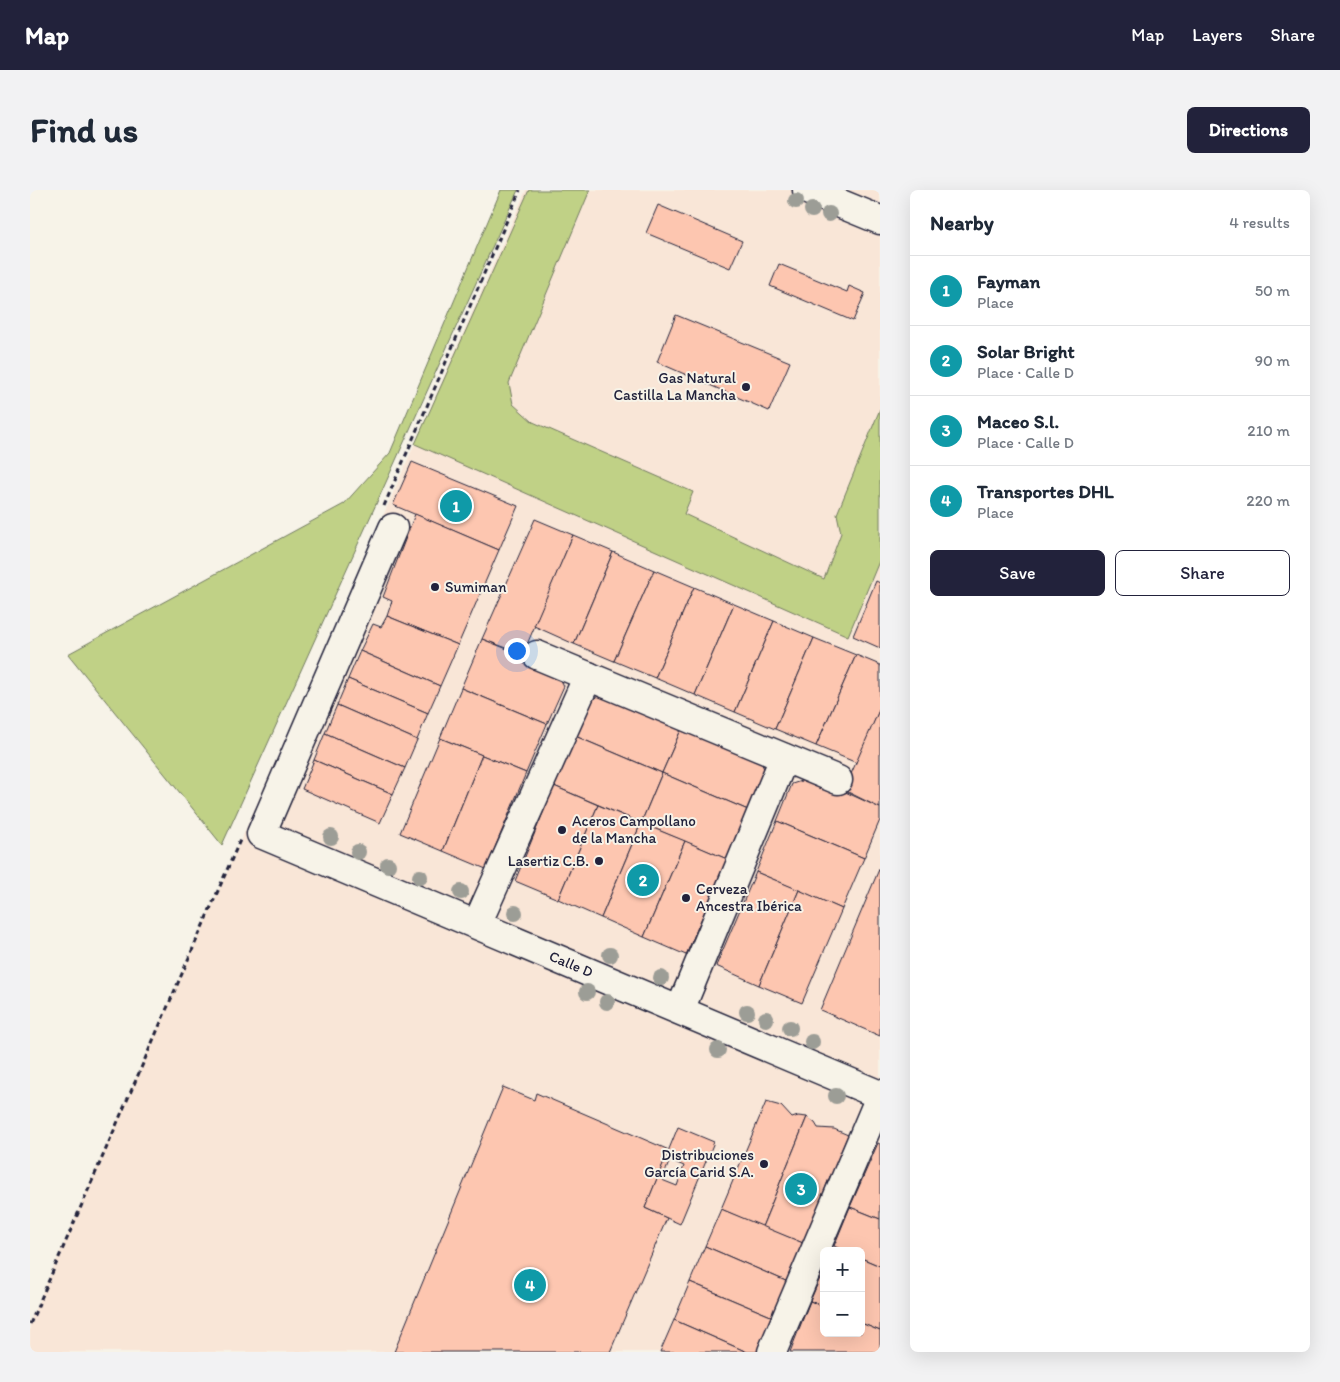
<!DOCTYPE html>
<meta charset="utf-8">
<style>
:root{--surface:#fff;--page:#f2f2f3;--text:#1f2937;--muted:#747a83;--line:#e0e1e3;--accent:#22223b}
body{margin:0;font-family:Itim,sans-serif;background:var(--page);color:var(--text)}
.controls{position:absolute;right:15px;bottom:15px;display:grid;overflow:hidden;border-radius:8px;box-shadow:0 5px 20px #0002}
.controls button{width:45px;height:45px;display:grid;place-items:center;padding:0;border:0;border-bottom:1px solid var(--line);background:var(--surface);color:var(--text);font:25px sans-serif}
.you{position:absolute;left:486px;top:460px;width:18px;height:18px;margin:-12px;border:4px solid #fff;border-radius:50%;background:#1a73e8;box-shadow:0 0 0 8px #1a73e833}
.badge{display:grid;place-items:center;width:32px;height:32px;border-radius:50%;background:var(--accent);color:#fff;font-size:16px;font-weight:700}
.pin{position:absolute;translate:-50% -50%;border:2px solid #fff;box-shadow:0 1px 5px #0006}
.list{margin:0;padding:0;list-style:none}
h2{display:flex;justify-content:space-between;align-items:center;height:65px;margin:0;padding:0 20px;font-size:21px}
h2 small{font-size:16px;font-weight:400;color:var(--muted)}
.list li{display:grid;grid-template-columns:32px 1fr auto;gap:15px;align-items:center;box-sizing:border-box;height:70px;padding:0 20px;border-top:1px solid var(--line)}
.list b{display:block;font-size:19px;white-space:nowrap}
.list p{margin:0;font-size:16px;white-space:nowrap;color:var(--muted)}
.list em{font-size:16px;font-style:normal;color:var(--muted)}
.actions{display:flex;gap:10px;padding:15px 20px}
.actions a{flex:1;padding:11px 0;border:1px solid var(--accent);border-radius:8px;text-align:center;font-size:18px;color:var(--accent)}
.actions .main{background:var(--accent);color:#fff}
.map{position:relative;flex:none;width:850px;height:1162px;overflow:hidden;border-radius:8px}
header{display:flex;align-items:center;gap:30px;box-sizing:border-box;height:70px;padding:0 25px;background:var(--accent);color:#fff}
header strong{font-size:24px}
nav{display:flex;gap:28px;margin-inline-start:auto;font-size:18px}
.intro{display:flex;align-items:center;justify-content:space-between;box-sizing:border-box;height:120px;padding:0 30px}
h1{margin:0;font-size:35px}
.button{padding:12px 22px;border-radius:8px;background:var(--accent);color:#fff;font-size:18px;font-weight:700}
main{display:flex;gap:30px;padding:0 30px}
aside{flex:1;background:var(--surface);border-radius:8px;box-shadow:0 5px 20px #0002}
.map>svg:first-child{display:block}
.built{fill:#f9e6d7;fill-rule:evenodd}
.green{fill:#c0d186;stroke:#717a60}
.building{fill:#fdc6b0;stroke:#22223b;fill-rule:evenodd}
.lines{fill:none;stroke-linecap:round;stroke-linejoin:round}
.minor-casing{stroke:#22223b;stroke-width:31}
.path{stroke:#22223b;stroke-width:3;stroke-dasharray:5 4;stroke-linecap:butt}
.minor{stroke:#f7f3e8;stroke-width:28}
.tree{fill:#9c9d96}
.poi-dot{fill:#22223b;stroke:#f7f3e8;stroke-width:2}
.labels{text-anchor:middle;stroke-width:4;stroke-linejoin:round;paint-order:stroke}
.poi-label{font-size:15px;fill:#22223b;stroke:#f7f3e8;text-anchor:end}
.street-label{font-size:15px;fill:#22223b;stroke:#f7f3e8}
</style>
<header>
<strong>Map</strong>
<nav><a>Map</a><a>Layers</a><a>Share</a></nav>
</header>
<div class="intro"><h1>Find us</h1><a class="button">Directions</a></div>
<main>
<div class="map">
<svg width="850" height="1162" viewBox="0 0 850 1162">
<rect width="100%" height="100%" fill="#f7f3e8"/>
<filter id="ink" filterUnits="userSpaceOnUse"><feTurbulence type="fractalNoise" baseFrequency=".02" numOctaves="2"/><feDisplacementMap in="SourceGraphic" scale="10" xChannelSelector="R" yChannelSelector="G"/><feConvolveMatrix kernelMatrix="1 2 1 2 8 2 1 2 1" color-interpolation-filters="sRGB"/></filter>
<g filter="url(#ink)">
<path class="built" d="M 496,0 L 850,0 L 850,1162 L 0,1162 L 0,1131 ZM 794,1061 L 831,1061 L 831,1143 L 794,1143 Z"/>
<g class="green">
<polygon points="471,0 488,0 192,655 38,464 314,314 360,263"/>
<polygon points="499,0 560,0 479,193 483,214 503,232 663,302 654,324 794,389 811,343 807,324 850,219 850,369 818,446 385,254"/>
</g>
<g class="building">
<polygon points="628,15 712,51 700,78 616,43"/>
<polygon points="749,74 817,102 819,96 835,103 823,131 740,96"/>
<polygon points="646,125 760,172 739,221 627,172"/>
<polygon points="382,272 488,316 469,360 363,315"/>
<polygon points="385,324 469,360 428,455 357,426 362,411 353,407"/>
<polygon points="505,329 543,345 493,464 452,449"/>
<polygon points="543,345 583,362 544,454 504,436"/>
<polygon points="583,362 624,380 584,471 544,454"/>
<polygon points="624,380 664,397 625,488 584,471"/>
<polygon points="846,391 850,393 850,458 823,446"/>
<polygon points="664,397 704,414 665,505 625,488"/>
<polygon points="704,414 744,431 705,522 665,505"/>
<polygon points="357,426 428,455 410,496 330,461 343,434 351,437"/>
<polygon points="744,431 784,448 745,539 705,522"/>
<polygon points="784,448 826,465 786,556 745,539"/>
<polygon points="452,449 525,478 534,496 517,534 431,498"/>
<polygon points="330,461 410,496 398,523 318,489"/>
<polygon points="826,465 850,475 850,518 827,573 786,556"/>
<polygon points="318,489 398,523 387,550 307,515"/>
<polygon points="431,498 517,534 496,583 410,548"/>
<polygon points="581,502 654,533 632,583 545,546 561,509"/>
<polygon points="307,515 387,550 375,578 295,543"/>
<polygon points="850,518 850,618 814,600"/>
<polygon points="654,533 727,563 735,581 718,620 632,583"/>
<polygon points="295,543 375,578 363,604 284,570"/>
<polygon points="545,546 632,583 611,633 524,596"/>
<polygon points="410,548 452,565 413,661 370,643"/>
<polygon points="452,565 496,583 456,679 413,661"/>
<polygon points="284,570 363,604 350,633 272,599"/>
<polygon points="632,583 718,620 697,669 611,633"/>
<polygon points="783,587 850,618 850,630 834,668 747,631 762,594"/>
<polygon points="524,596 568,615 528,709 485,691"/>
<polygon points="568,615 611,633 571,728 528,709"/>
<polygon points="747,631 834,668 812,719 726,682"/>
<polygon points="611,633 655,651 614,747 571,728"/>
<polygon points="655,651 697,669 656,765 614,747"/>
<polygon points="850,677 850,846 790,820"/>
<polygon points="726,682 769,700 729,795 686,776"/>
<polygon points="769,700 812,719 772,813 729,795"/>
<polygon points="473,897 504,910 506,903 639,960 615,1018 637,1028 580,1162 364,1162"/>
<polygon points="736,912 751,916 762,928 768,926 777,927 732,1037 691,1019"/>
<polygon points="777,927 785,933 788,938 804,939 818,945 807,971 805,987 800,986 790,1012 788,1028 784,1027 773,1053 732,1037"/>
<path d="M 648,937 L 684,952 L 650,1034 L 615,1018 ZM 640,970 L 654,976 L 647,996 L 632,990 Z"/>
<polygon points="848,953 850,954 850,1029 820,1017"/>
<polygon points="820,1017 850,1029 850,1076 831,1068 831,1061 814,1061 804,1056"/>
<polygon points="691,1019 773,1053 771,1067 767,1067 758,1092 675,1056"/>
<polygon points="675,1056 758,1092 755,1105 751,1104 743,1127 660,1092"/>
<polygon points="831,1068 850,1076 850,1141 831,1133"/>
<polygon points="794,1079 794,1117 780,1111"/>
<polygon points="660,1092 743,1127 739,1143 735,1142 728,1162 717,1162 644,1130"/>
<polygon points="780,1111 794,1117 794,1143 831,1143 831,1133 850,1141 850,1162 760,1162"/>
<polygon points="644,1130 717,1162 630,1162"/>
</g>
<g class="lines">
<g class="minor-casing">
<g id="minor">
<polyline points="777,0 850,30"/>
<polyline points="363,338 231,644 850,905"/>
<polyline points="507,465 808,590"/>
<polyline points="447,734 558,486"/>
<polyline points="650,820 754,568"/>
<polyline points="742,1162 850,907"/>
</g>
</g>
<g class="path">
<polyline points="354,316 490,0"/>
<polyline points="0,1134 210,650"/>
</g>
<use href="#minor" class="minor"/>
</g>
<g class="tree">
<circle cx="766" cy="11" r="8"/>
<circle cx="782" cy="20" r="8"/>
<circle cx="799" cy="24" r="8"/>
<circle cx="301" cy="647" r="8"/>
<circle cx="328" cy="662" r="8"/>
<circle cx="358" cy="675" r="8"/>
<circle cx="390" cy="687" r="8"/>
<circle cx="431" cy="702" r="8"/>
<circle cx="485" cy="723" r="8"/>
<circle cx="580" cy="765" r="8"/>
<circle cx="631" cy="788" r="8"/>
<circle cx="557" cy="802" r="8"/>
<circle cx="577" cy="812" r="8"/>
<circle cx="717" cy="822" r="8"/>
<circle cx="736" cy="829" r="8"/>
<circle cx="760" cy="838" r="8"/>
<circle cx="782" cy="852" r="8"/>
<circle cx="688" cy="860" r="8"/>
<circle cx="806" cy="906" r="8"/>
</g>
</g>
<g class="poi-dot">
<circle cx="716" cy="197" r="5"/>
<circle cx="405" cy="397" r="5"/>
<circle cx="532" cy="640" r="5"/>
<circle cx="569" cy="671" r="5"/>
<circle cx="656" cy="708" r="5"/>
<circle cx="734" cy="974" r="5"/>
</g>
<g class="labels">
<g class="poi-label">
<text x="706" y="193">Gas Natural<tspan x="706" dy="17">Castilla La Mancha</tspan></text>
<text x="415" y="402" text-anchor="start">Sumiman</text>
<text x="542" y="636" text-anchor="start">Aceros Campollano<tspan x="542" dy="17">de la Mancha</tspan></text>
<text x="559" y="676">Lasertiz C.B.</text>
<text x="666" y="704" text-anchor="start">Cerveza<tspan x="666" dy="17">Ancestra Ibérica</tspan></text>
<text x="724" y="970">Distribuciones<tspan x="724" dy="17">García Carid S.A.</tspan></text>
</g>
<g class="street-label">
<text transform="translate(541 774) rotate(23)" y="5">Calle D</text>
</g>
</g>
</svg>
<div class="controls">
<button>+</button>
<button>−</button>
</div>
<div class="you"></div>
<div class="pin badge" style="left:426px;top:316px;background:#0f9aa8">1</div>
<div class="pin badge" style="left:613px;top:690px;background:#0f9aa8">2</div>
<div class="pin badge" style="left:771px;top:999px;background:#0f9aa8">3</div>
<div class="pin badge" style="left:500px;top:1095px;background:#0f9aa8">4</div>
</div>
<aside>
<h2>Nearby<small>4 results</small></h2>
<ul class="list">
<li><span class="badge" style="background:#0f9aa8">1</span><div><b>Fayman</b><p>Place</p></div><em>50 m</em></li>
<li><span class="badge" style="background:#0f9aa8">2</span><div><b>Solar Bright</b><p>Place · Calle D</p></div><em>90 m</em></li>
<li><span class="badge" style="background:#0f9aa8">3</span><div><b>Maceo S.l.</b><p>Place · Calle D</p></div><em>210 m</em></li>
<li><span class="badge" style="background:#0f9aa8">4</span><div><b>Transportes DHL</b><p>Place</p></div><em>220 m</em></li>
</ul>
<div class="actions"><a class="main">Save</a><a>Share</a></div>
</aside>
</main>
